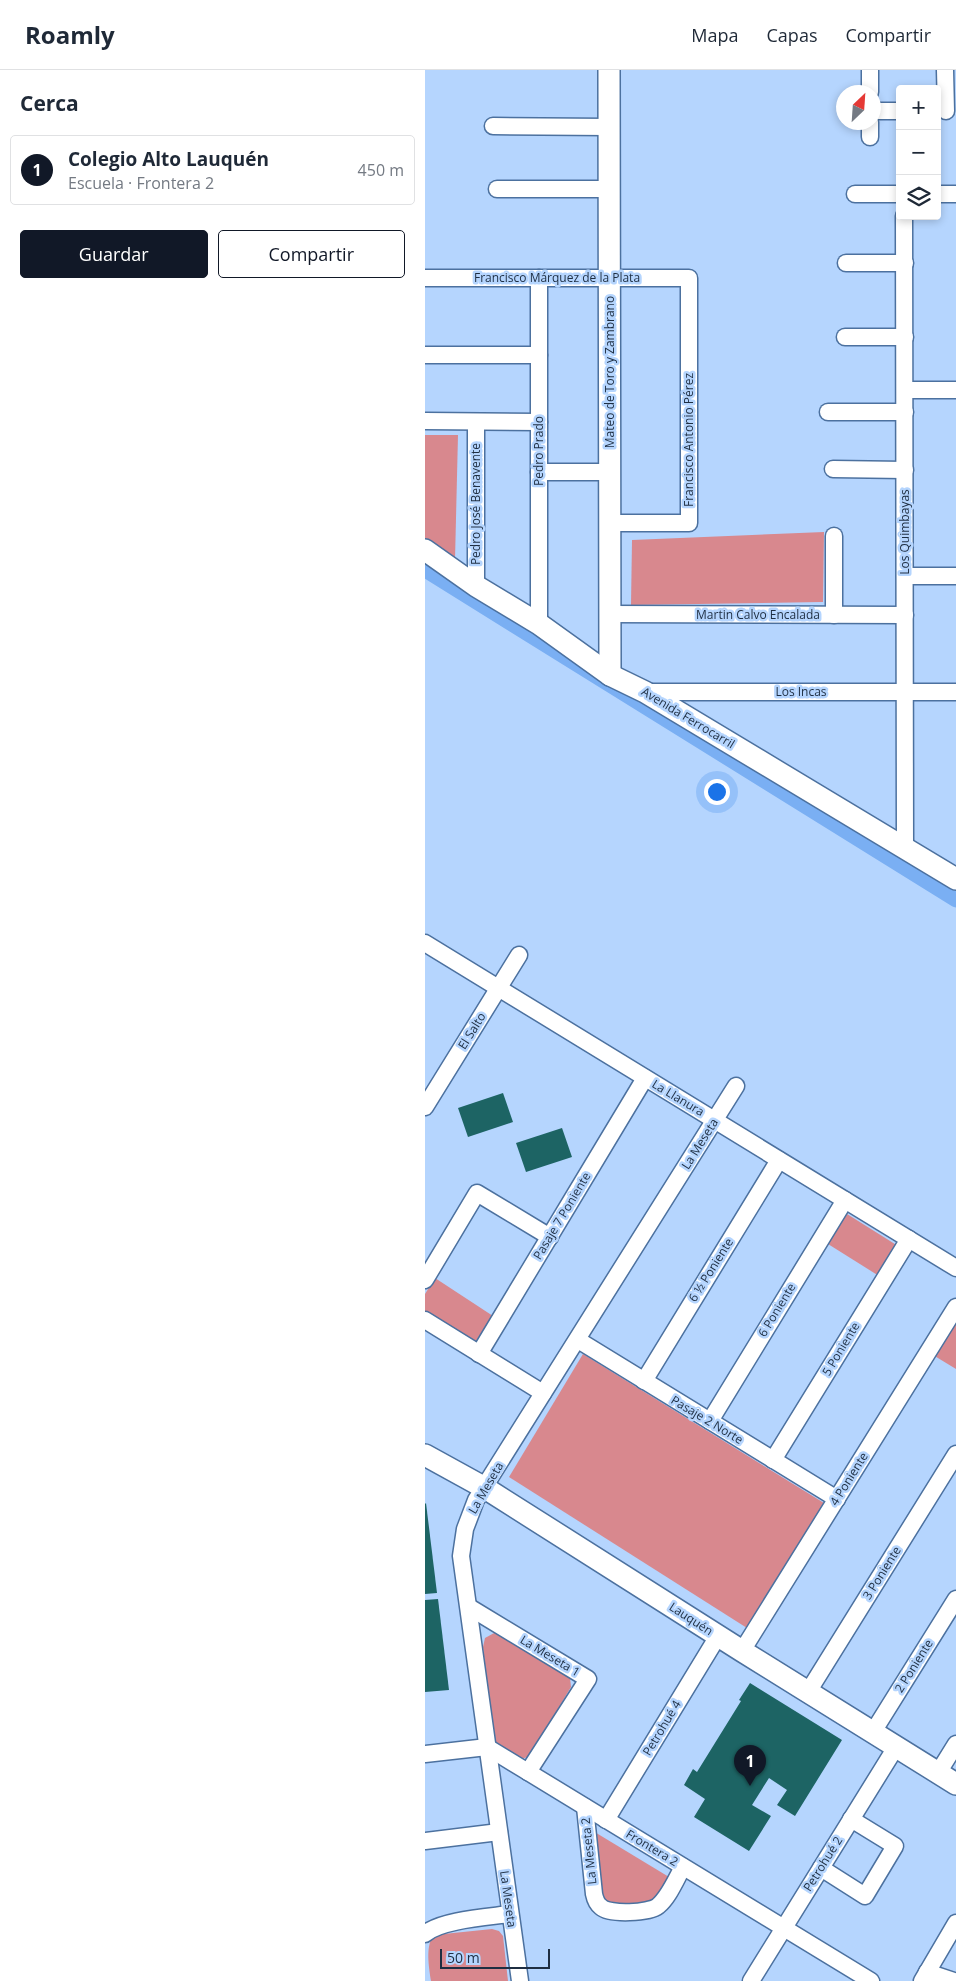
<!DOCTYPE html>
<html lang="es">
<meta charset="utf-8">
<style>
:root{--surface:#fff;--page:#f6f6f7;--text:#1f2937;--muted:#747a83;--line:#e0e1e3;--accent:#111827}
body{margin:0;font-family:"Open Sans",sans-serif;background:var(--page);color:var(--text)}
.controls{position:absolute;right:15px;top:15px;display:grid;overflow:hidden;border-radius:5px;box-shadow:0 2px 8px #0003}
.controls button{width:45px;height:45px;display:grid;place-items:center;padding:0;border:0;border-bottom:1px solid var(--line);background:var(--surface);color:var(--text);font:25px sans-serif}
.compass{position:absolute;left:411px;top:15px;width:45px;height:45px;border-radius:50%;background:var(--surface);box-shadow:0 2px 8px #0003;rotate:25deg}
.scale{position:absolute;left:15px;bottom:12px;width:110px;box-sizing:border-box;padding-left:5px;border:2px solid #1e2e42;border-top:0;font-size:14px;line-height:18px;white-space:nowrap;color:#1e2e42;-webkit-text-stroke:4px #b5d5fe;paint-order:stroke}
.you{position:absolute;left:291px;top:721px;width:18px;height:18px;margin:-12px;border:4px solid #fff;border-radius:50%;background:#1a73e8;box-shadow:0 0 0 8px #1a73e833}
.badge{display:grid;place-items:center;width:32px;height:32px;border-radius:50%;background:var(--accent);color:#fff;font-size:16px;font-weight:700}
.pin{position:absolute;translate:-50% -41px;filter:drop-shadow(0 1px 2px #0008)}
.pin::after{content:'';position:absolute;top:26px;width:18px;height:15px;background:inherit;clip-path:polygon(0 0,100% 0,50% 100%)}
.list{margin:0;padding:0;list-style:none}
h2{display:flex;justify-content:space-between;align-items:center;height:65px;margin:0;padding:0 20px;font-size:21px}
h2 small{font-size:16px;font-weight:400;color:var(--muted)}
.list li{display:grid;grid-template-columns:32px 1fr auto;gap:15px;align-items:center;box-sizing:border-box;height:70px;margin:0 10px 10px;padding:0 10px;border:1px solid var(--line);border-radius:5px}
.list b{display:block;font-size:19px;white-space:nowrap}
.list p{margin:0;font-size:16px;white-space:nowrap;color:var(--muted)}
.list em{font-size:16px;font-style:normal;color:var(--muted)}
.actions{display:flex;gap:10px;padding:15px 20px}
.actions a{flex:1;padding:11px 0;border:1px solid var(--accent);border-radius:5px;text-align:center;font-size:18px;color:var(--accent)}
.actions .main{background:var(--accent);color:#fff}
.icon{flex:none;width:28px;height:28px;fill:none;stroke:currentColor;stroke-width:2;stroke-linecap:round;stroke-linejoin:round}
.map{position:relative;flex:none;width:531px;height:1911px;overflow:hidden}
header{display:flex;align-items:center;gap:30px;box-sizing:border-box;height:70px;padding:0 25px;background:var(--surface);border-bottom:1px solid var(--line)}
header strong{font-size:24px}
nav{display:flex;gap:28px;margin-inline-start:auto;font-size:18px}
main{display:flex}
aside{flex:1;background:var(--surface)}
.map>svg:first-child{display:block}
.green{fill:#d8888e}
.lines{fill:none;stroke-linecap:round;stroke-linejoin:round}
.canal{stroke:#7aaff3;stroke-width:15}
.building{fill:#1d6464}
.minor-casing{stroke:#4c719f;stroke-width:19}
.tertiary-casing{stroke:#4c719f;stroke-width:24}
.minor{stroke:#fff;stroke-width:16}
.tertiary{stroke:#fff;stroke-width:21}
.labels{text-anchor:middle;stroke-width:5;stroke-linejoin:round;paint-order:stroke}
.street-label{font-size:12px;fill:#1e2e42;stroke:#b5d5fe}
</style>
<header>
<strong>Roamly</strong>
<nav><a>Mapa</a><a>Capas</a><a>Compartir</a></nav>
</header>
<main>
<aside>
<h2>Cerca<small></small></h2>
<ul class="list">
<li><span class="badge">1</span><div><b>Colegio Alto Lauquén</b><p>Escuela · Frontera 2</p></div><em>450 m</em></li>
</ul>
<div class="actions"><a class="main">Guardar</a><a>Compartir</a></div>
</aside>
<div class="map">
<svg width="531" height="1911" viewBox="0 0 531 1911">
<rect width="100%" height="100%" fill="#b5d5fe"/>
<g class="green">
<polygon points="0,365 33,365 30,490 0,472"/>
<polygon points="399,462 398,532 206,535 207,470"/>
<polygon points="422,1144 473,1176 454,1206 403,1174"/>
<polygon points="10,1208 68,1246 48,1275 0,1244 0,1224"/>
<polygon points="531,1245 531,1299 508,1285"/>
<polygon points="158,1284 399,1433 322,1558 84,1407"/>
<polygon points="71,1562 142,1604 145,1608 146,1617 105,1686 94,1690 72,1678 68,1669 58,1577 60,1568"/>
<polygon points="168,1761 244,1807 229,1833 188,1838 177,1832"/>
<path d="M 67,1859 L 74,1861 L 78,1866 L 83,1911 L 6,1911 C 4,1897 0,1875 9,1865 Z"/>
</g>
<g class="lines">
<polyline class="canal" points="0,500 531,830"/>
</g>
<g class="building">
<polygon points="78,1023 88,1052 43,1067 33,1038"/>
<polygon points="137,1058 147,1087 101,1102 91,1073"/>
<polygon points="1,1433 12,1523 0,1524 0,1434"/>
<polygon points="13,1529 24,1620 0,1622 0,1530"/>
<polygon points="325,1613 417,1670 370,1746 352,1735 362,1720 344,1708 327,1735 346,1746 324,1781 269,1747 280,1729 259,1715 268,1699 272,1702 316,1631 314,1630"/>
</g>
<g class="lines">
<g class="minor-casing">
<g id="minor">
<polyline points="445,0 445,22"/>
<polyline points="520,0 521,41"/>
<polyline points="448,41 475,41"/>
<polyline points="445,52 445,67"/>
<polyline points="68,56 184,57"/>
<polyline points="72,119 185,119"/>
<polyline points="430,124 475,124"/>
<polyline points="512,124 531,124"/>
<polyline points="479,146 480,778"/>
<polyline points="421,193 480,193"/>
<polyline points="0,208 264,208 264,453 185,453"/>
<polyline points="114,208 114,554"/>
<polyline points="420,267 480,267"/>
<polyline points="0,285 114,285"/>
<polyline points="480,320 531,320"/>
<polyline points="403,342 480,342"/>
<polyline points="0,351 114,352"/>
<polyline points="51,352 51,516"/>
<polyline points="408,399 480,400"/>
<polyline points="114,402 185,402"/>
<polyline points="409,466 409,545"/>
<polyline points="480,506 531,506"/>
<polyline points="185,544 480,545"/>
<polyline points="220,622 531,622"/>
<polyline points="0,873 531,1198"/>
<polyline points="0,1037 94,885"/>
<polyline points="0,1210 52,1123 125,1167"/>
<polyline points="0,1250 118,1323"/>
<polyline points="153,1270 412,1429"/>
<polyline points="54,1284 220,1008"/>
<polyline points="219,1311 354,1090"/>
<polyline points="285,1351 420,1130"/>
<polyline points="348,1390 484,1169"/>
<polyline points="44,1537 163,1609 103,1702"/>
<polyline points="317,1581 531,1237"/>
<polyline points="383,1622 531,1384"/>
<polyline points="448,1662 531,1529"/>
<polyline points="0,1684 62,1677 446,1911"/>
<polyline points="513,1703 531,1674"/>
<path d="M 160,1737 L 169,1824 C 170,1829 172,1834 176,1837 C 185,1845 224,1843 233,1836 C 244,1827 251,1809 258,1797"/>
<polyline points="181,1750 293,1566"/>
<polyline points="0,1771 74,1762"/>
<polyline points="396,1798 440,1826 470,1776 426,1749"/>
<path d="M 0,1864 C 15,1850 64,1847 85,1844"/>
<polyline points="502,1902 529,1911"/>
<polyline points="95,1911 36,1486 40,1459 51,1430 311,1016"/>
<polyline points="326,1911 471,1677"/>
<polyline points="497,1911 531,1853"/>
</g>
</g>
<g class="tertiary-casing">
<g id="tertiary">
<polyline points="184,0 185,605"/>
<polyline points="0,480 51,516 114,554 185,605 220,622 531,809"/>
<polyline points="0,1385 60,1418 317,1581 531,1714"/>
</g>
</g>
<use href="#minor" class="minor"/>
<use href="#tertiary" class="tertiary"/>
</g>
<g class="labels">
<g class="street-label">
<text x="132" y="212">Francisco Márquez de la Plata</text>
<text transform="translate(185 302) rotate(-90)" y="4">Mateo de Toro y Zambrano</text>
<text transform="translate(264 370) rotate(-90)" y="4">Francisco Antonio Pérez</text>
<text transform="translate(114 381) rotate(-90)" y="4">Pedro Prado</text>
<text transform="translate(51 434) rotate(-90)" y="4">Pedro José Benavente</text>
<text transform="translate(480 462) rotate(-90)" y="4">Los Quimbayas</text>
<text x="333" y="549">Martin Calvo Encalada</text>
<text x="376" y="626">Los Incas</text>
<text transform="translate(263 648) rotate(31)" y="4">Avenida Ferrocarril</text>
<text transform="translate(47 961) rotate(-58)" y="4">El Salto</text>
<text transform="translate(253 1028) rotate(31)" y="4">La Llanura</text>
<text transform="translate(275 1074) rotate(-58)" y="4">La Meseta</text>
<text transform="translate(137 1146) rotate(-59)" y="4">Pasaje 7 Poniente</text>
<text transform="translate(286 1200) rotate(-58)" y="4">6 ½ Poniente</text>
<text transform="translate(352 1240) rotate(-59)" y="4">6 Poniente</text>
<text transform="translate(416 1279) rotate(-59)" y="4">5 Poniente</text>
<text transform="translate(282 1350) rotate(31)" y="4">Pasaje 2 Norte</text>
<text transform="translate(424 1409) rotate(-58)" y="4">4 Poniente</text>
<text transform="translate(61 1418) rotate(-60)" y="4">La Meseta</text>
<text transform="translate(457 1503) rotate(-58)" y="4">3 Poniente</text>
<text transform="translate(266 1549) rotate(33)" y="4">Lauquén</text>
<text transform="translate(125 1586) rotate(31)" y="4">La Meseta 1</text>
<text transform="translate(489 1596) rotate(-58)" y="4">2 Poniente</text>
<text transform="translate(237 1658) rotate(-59)" y="4">Petrohué 4</text>
<text transform="translate(227 1778) rotate(31)" y="4">Frontera 2</text>
<text transform="translate(164 1781) rotate(-96)" y="4">La Meseta 2</text>
<text transform="translate(398 1794) rotate(-58)" y="4">Petrohué 2</text>
<text transform="translate(83 1829) rotate(82)" y="4">La Meseta</text>
</g>
</g>
</svg>
<div class="controls">
<button>+</button>
<button>−</button>
<button><svg class="icon" aria-label="layers" viewBox="0 0 24 24"><path d="M12 4l9 5-9 5-9-5zM3 14l9 5 9-5"/></svg></button>
</div>
<svg class="compass" viewBox="-18 -18 36 36"><path d="M0-13l5 13h-10z" fill="#e53935"/><path d="M0 13l5-13h-10z" fill="#747a83"/></svg>
<div class="scale">50 m</div>
<div class="you"></div>
<div class="pin badge" style="left:325px;top:1716px">1</div>
</div>
</main>
